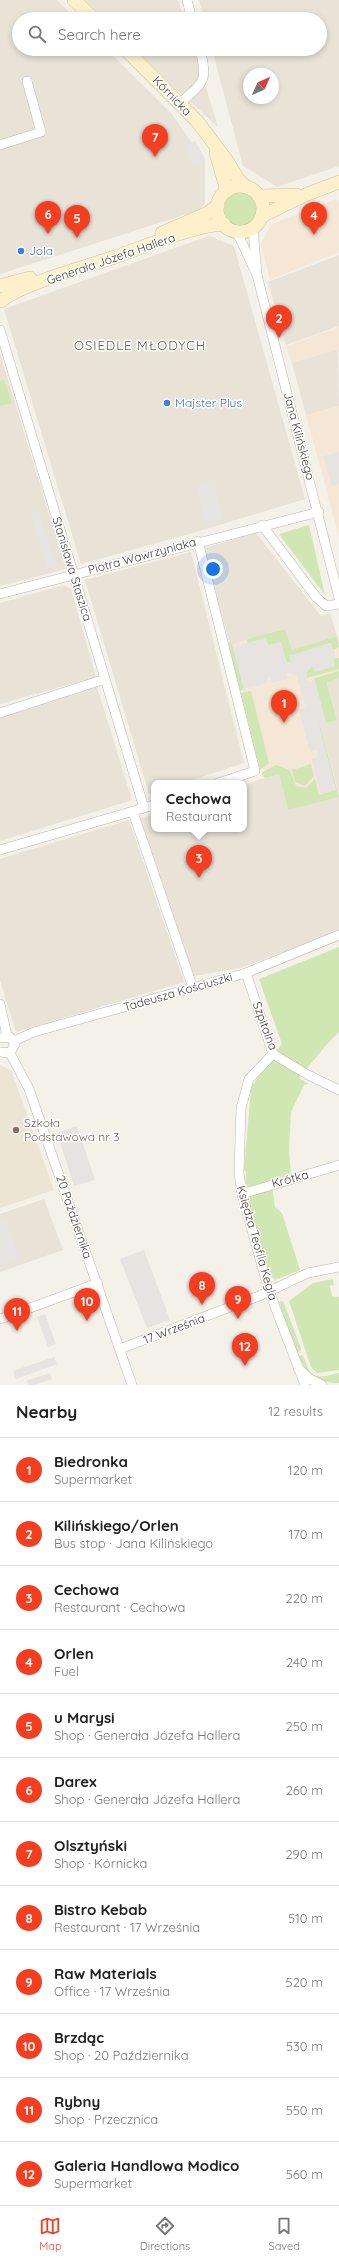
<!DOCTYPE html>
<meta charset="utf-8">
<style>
:root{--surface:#fff;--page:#f2f2f2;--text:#222;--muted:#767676;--line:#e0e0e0;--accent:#f53d1f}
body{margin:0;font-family:Quicksand,sans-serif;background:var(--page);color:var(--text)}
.compass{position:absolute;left:243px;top:68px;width:36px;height:36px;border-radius:50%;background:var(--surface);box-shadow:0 2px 6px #0003;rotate:45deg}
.you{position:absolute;left:213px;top:569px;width:14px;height:14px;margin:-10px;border:3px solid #fff;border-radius:50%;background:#1a73e8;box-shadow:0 0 0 6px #1a73e833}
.badge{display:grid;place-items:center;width:26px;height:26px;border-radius:50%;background:var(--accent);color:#fff;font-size:13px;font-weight:700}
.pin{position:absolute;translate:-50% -33px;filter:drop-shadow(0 1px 2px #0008)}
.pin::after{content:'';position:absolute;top:21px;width:14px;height:12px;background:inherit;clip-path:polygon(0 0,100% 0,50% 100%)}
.popup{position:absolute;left:151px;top:780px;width:96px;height:52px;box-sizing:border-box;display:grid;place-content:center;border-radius:8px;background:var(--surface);filter:drop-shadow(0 1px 3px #0005);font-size:13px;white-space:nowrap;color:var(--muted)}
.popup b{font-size:15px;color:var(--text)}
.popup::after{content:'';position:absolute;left:50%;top:100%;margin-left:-8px;border:8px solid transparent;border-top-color:var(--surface)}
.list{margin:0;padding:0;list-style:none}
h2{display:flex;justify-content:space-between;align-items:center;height:52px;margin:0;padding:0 16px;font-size:17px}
h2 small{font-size:13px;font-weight:400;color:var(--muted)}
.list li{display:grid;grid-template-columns:26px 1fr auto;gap:12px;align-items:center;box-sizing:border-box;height:64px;padding:0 16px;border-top:1px solid var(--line)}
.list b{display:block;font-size:15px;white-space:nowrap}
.list p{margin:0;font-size:13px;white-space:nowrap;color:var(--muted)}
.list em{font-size:13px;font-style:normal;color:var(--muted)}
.icon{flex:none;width:22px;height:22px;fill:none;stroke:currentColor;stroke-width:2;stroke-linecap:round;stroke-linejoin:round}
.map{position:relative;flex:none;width:339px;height:1385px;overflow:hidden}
.search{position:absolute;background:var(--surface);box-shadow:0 2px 6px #0003;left:12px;right:12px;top:12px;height:44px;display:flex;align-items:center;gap:10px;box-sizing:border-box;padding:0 14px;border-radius:22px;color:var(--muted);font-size:15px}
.sheet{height:820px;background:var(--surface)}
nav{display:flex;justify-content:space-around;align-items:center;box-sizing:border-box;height:56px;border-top:1px solid var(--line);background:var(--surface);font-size:11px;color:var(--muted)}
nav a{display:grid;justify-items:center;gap:2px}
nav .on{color:var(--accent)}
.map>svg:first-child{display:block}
.residential{fill:#e8e2d7;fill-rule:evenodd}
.commercial{fill:#f5e7d5}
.education{fill:#ede5d3}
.green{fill:#d0e7b3}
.parking{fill:#e6e3e0}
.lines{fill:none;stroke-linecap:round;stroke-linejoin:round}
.street-casing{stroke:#bfb8ac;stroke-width:10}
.secondary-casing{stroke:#d3c399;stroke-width:14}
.street{stroke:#fff;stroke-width:9}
.secondary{stroke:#fdf0ca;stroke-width:13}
.shop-dot{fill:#3f7fe0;stroke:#fff;stroke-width:1.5}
.education-dot{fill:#8d6e63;stroke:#fff;stroke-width:1.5}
.labels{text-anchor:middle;stroke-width:3;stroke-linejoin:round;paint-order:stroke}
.street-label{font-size:12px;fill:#484137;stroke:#fff}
.shop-label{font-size:12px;fill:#366cbe;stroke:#fff;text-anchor:start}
.education-label{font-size:12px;fill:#785e54;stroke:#fff;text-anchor:start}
.neighbourhood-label{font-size:13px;letter-spacing:1px;fill:#6a5f4f;stroke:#fff}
</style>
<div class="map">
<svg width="339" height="1385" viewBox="0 0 339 1385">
<rect width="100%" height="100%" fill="#f4f1e9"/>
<g class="residential">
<polygon points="0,0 57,0 76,19 19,19 19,49 106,49 171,113 205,162 205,203 199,210 0,274"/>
<polygon points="85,0 178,0 184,19 104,19"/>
<path d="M 199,0 L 339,0 L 339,166 L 277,187 L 243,166 L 212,49 L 320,49 L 320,19 L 204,19 ZM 249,74 L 273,74 L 273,98 L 249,98 Z"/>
<polygon points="135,49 194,49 218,127 175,88"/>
<polygon points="209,236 234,246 305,499 193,533 81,564 4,309"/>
<polygon points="339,255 339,326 286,345 268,282"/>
<polygon points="338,349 339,406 306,415 292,363"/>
<polygon points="0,354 66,569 0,586"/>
<polygon points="256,533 321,616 330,613 337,636 292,650 284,629 230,645 204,548"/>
<polygon points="191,552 244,763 183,783 154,783 154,792 149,794 85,580"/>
<polygon points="64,585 71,589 96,677 0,704 0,603"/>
<polygon points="339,678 339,794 320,725 337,720 327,682"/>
<polygon points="97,687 132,800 0,841 0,718"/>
<polygon points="279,773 288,810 339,797 339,932 240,968 194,976 140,818 154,814 154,829 244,829 244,785"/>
<polygon points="129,820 184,982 16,1032 0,980 0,859"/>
<polygon points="44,1199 63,1250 0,1272 0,1214"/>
</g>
<g class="commercial">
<polygon points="337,199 339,204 339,252 270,280 261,243 272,224"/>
<polygon points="339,327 339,353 338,349 292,363 286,346"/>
<polygon points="339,406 339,536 306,415"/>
<polygon points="285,629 292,650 337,636 339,644 339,678 327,683 337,720 320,725 339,797 288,810 279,774 266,778 230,645"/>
</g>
<polygon class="education" points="0,1065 11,1070 54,1190 0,1208"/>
<g class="green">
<circle cx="241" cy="209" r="17"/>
<polygon points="4,379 12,403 0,406 0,381"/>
<polygon points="309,525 325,595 279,534"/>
<polygon points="285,629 292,650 337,636 339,647 333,650 330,643 289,656 291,662 286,663 268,645 266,638 248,643 247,639"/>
<polygon points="228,642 230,642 233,647 244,689 240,691"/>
<path d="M 339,658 L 339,669 L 307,678 C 306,672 306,669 312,666 L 315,672 L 335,666 L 333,659 Z"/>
<polygon points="339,671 339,678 327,683 337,720 320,725 339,797 288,810 279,774 265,778 261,773 276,765 290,770 296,786 306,788 315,779 319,795 336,790 319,725 326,723 314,679"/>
<polygon points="251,691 269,763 260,770 241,693"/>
<polygon points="311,764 314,776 305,786 295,782 292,770"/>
<polygon points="339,947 339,1032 328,1043 299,1078 308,1084 304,1085 291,1112 289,1150 291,1174 271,1179 275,1207 282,1213 300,1270 275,1280 270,1275 245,1198 246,1171 244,1171 251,1088 268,1061 282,1044 259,979"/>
<polygon points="333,1279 334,1285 330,1286 332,1296 339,1297 339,1370 317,1373 311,1367 289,1301 313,1283"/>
<polygon points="283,1301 301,1348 300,1351 297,1352 279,1302"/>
<path d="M 302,1355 C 306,1360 306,1365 309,1370 C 315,1381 330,1375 339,1373 L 339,1383 C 321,1384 308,1374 300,1360 L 298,1356 Z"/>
</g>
<g class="parking">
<polygon points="195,141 206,160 193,165 185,144"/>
<polygon points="339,452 339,484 331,486 324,456"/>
<polygon points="214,480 224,519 206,524 196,484"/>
<polygon points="39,510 57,566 47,569 30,512"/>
<polygon points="266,638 268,645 281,642 287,663 291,662 289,656 331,643 336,658 333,660 335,666 315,672 312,666 306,673 308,682 315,680 324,715 326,723 319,725 336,790 321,794 312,759 318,757 317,750 310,752 299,710 306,707 296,675 286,673 287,679 272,683 270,677 264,684 244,689 233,647"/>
<polygon points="77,1126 95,1180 74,1186 57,1133"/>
<polygon points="6,1219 20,1259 0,1266 0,1221"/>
<polygon points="144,1250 170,1320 147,1328 120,1259"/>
<polygon points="45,1314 56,1344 48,1347 37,1317"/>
<polygon points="54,1357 57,1364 16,1379 13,1371"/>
<polygon points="50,1373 52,1379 34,1385 29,1385 26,1381"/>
</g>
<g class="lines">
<g class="street-casing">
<g id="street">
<polyline points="187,0 192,19"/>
<path d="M 180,103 C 204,82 208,82 200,49"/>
<polyline points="0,145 41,132 27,81"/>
<polyline points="253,228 257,274"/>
<polyline points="237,232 257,275 339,598"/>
<polyline points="0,330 144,808"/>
<polyline points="262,525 316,597 326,606 339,604"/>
<polyline points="198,541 255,771 218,783"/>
<polyline points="0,594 319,512"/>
<polyline points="0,713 105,679"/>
<polyline points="133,812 193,988"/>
<polyline points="0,850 154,805"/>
<polyline points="246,973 273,1054 308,1075 339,1090"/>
<polyline points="0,1004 7,1036"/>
<polyline points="0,1038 10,1037 15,1044 10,1053 0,1052"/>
<polyline points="14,1041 34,1032 246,973 339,935"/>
<polyline points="10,1053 29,1089 132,1385"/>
<polyline points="273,1054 249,1079 241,1108 239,1173 242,1194 269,1291 305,1385"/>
<polyline points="242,1194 339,1165"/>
<polyline points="0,1319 98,1283"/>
<polyline points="120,1349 259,1296 308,1273 339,1267"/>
<polyline points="298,1368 310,1379 322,1385"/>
</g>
</g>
<g class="secondary-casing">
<g id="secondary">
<polyline points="74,0 94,19"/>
<polyline points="125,49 197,121 227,161 238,179 246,187"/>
<polyline points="216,153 227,191"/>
<circle cx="240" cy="209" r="23"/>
<polyline points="259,196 297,195"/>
<polyline points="262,216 305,195 339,182"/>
<polyline points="162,233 208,213 218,205"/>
<polyline points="0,286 30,278"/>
<path d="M 1,301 C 21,284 88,266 115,257 C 144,247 195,225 224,224"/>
</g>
</g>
<use href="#street" class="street"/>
<use href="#secondary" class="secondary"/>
</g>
<g class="shop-dot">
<circle cx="21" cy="251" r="4"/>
<circle cx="167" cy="403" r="4"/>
</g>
<circle class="education-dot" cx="16" cy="1130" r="4"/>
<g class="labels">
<g class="street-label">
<text transform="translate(172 96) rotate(46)" y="4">Kórnicka</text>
<text transform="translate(111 259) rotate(-19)" y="4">Generała Józefa Hallera</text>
<text transform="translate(299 436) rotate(75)" y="4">Jana Kilińskiego</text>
<text transform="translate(142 556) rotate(-15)" y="4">Piotra Wawrzyniaka</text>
<text transform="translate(72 569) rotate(73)" y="4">Stanisława Staszica</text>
<text transform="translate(178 992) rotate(-16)" y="4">Tadeusza Kościuszki</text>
<text transform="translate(265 1026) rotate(70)" y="4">Szpitalna</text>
<text transform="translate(290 1179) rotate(-15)" y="4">Krótka</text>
<text transform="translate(74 1217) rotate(71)" y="4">20 Października</text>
<text transform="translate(257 1243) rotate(74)" y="4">Księdza Teofila Kegla</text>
<text transform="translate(174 1329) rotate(-21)" y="4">17 Września</text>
</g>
<g class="shop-label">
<text x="29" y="255">Jola</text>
<text x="175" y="407">Majster Plus</text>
</g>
<g class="education-label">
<text x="24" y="1127">Szkoła<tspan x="24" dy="14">Podstawowa nr 3</tspan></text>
</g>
<g class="neighbourhood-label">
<text x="140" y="350">OSIEDLE MŁODYCH</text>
</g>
</g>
</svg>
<svg class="compass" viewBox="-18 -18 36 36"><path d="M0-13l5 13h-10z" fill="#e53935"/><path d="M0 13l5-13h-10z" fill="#767676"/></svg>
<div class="you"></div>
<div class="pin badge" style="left:284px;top:723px">1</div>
<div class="pin badge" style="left:279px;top:338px">2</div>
<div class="pin badge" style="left:199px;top:878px">3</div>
<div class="popup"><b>Cechowa</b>Restaurant</div>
<div class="pin badge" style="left:314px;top:235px">4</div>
<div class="pin badge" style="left:77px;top:238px">5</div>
<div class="pin badge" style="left:48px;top:234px">6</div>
<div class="pin badge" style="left:155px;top:157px">7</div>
<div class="pin badge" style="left:202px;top:1305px">8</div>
<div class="pin badge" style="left:238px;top:1319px">9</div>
<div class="pin badge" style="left:87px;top:1321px">10</div>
<div class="pin badge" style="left:17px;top:1331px">11</div>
<div class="pin badge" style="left:245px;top:1366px">12</div>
<div class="search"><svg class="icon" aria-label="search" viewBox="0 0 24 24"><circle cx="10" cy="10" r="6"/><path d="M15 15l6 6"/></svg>Search here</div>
</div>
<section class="sheet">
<h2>Nearby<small>12 results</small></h2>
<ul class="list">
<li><span class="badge">1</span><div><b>Biedronka</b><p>Supermarket</p></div><em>120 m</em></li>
<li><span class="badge">2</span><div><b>Kilińskiego/Orlen</b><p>Bus stop · Jana Kilińskiego</p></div><em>170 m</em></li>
<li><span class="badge">3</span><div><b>Cechowa</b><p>Restaurant · Cechowa</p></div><em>220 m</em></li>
<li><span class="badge">4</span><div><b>Orlen</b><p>Fuel</p></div><em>240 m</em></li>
<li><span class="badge">5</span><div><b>u Marysi</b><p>Shop · Generała Józefa Hallera</p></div><em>250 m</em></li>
<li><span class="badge">6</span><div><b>Darex</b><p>Shop · Generała Józefa Hallera</p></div><em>260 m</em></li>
<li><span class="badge">7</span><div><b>Olsztyński</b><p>Shop · Kórnicka</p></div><em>290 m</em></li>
<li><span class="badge">8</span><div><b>Bistro Kebab</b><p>Restaurant · 17 Września</p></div><em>510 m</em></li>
<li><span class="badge">9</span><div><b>Raw Materials</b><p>Office · 17 Września</p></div><em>520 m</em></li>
<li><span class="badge">10</span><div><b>Brzdąc</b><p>Shop · 20 Października</p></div><em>530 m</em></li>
<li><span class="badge">11</span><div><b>Rybny</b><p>Shop · Przecznica</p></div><em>550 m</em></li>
<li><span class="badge">12</span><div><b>Galeria Handlowa Modico</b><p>Supermarket</p></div><em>560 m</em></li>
</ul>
</section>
<nav>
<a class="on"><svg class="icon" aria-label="map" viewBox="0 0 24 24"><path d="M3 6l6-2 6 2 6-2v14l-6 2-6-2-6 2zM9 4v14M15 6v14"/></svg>Map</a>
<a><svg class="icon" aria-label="directions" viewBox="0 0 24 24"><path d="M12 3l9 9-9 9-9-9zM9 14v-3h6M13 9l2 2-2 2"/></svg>Directions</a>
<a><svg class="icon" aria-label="saved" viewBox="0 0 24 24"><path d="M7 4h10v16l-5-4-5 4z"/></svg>Saved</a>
</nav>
